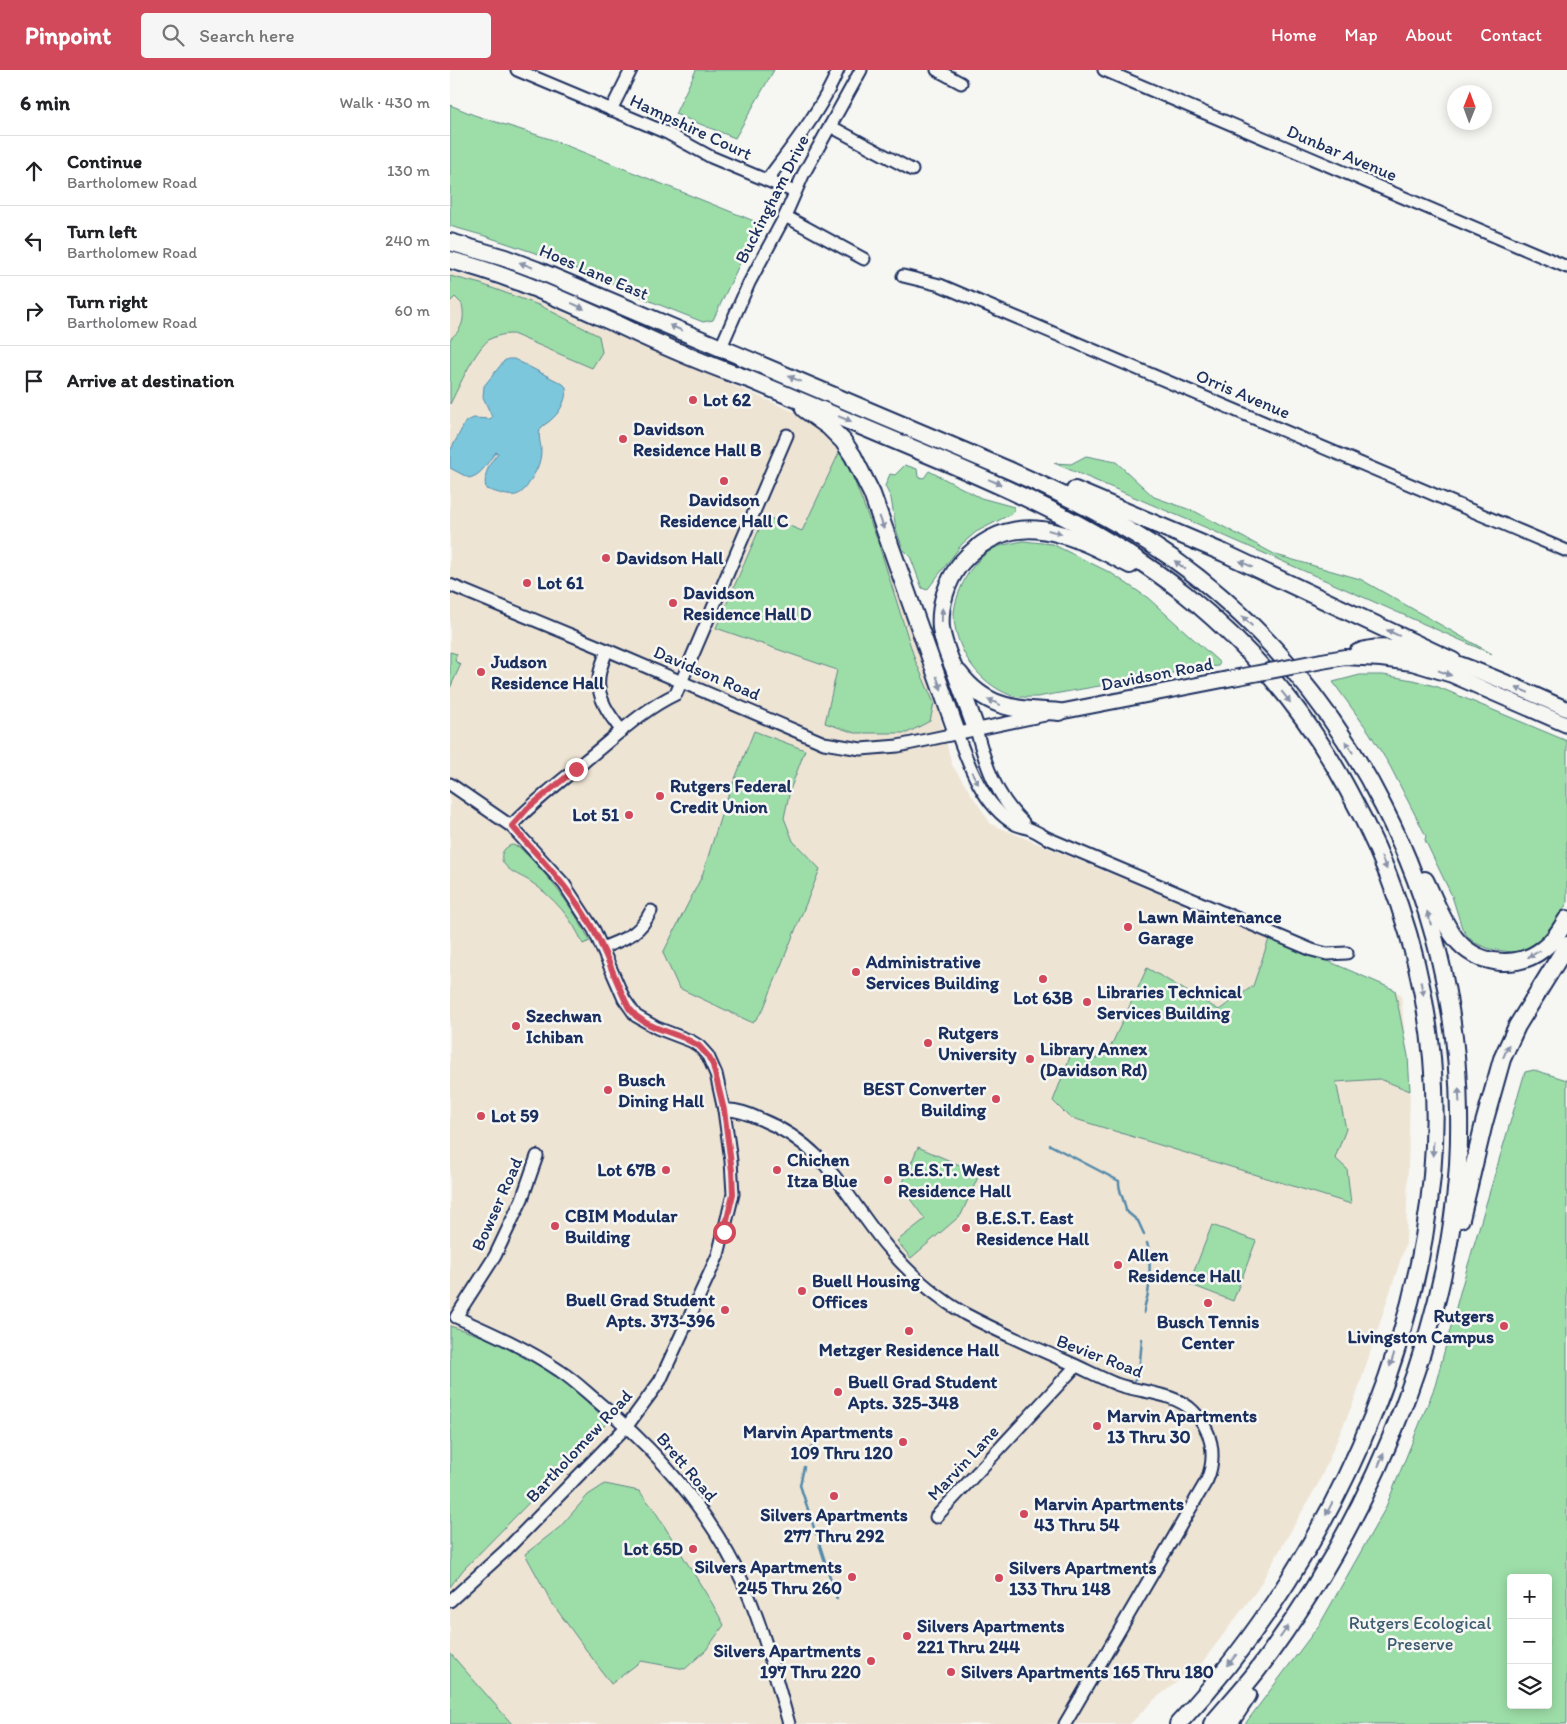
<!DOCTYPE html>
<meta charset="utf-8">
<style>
:root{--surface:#fff;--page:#f6f6f6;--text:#202124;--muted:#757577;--line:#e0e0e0;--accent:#d1495b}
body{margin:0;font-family:Itim,sans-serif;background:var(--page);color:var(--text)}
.controls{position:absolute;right:15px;bottom:15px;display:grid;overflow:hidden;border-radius:5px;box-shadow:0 2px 12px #0003}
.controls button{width:45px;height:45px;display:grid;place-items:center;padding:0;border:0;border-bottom:1px solid var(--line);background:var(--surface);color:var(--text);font:25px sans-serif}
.compass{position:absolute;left:997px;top:15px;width:45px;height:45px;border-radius:50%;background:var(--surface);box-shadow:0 2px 12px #0003;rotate:1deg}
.stop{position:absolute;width:15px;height:15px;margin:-11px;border:4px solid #d1495b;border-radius:50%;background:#fff}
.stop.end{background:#d1495b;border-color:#fff;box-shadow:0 1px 5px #0008}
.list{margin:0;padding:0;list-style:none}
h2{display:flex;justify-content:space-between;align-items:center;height:65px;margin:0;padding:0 20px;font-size:21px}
h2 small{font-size:16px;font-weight:400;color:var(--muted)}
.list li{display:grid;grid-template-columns:32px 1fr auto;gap:15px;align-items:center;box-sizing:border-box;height:70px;padding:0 20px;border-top:1px solid var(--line)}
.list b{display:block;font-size:19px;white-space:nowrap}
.list p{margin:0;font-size:16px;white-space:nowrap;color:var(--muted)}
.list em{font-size:16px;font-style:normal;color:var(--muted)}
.icon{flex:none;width:28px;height:28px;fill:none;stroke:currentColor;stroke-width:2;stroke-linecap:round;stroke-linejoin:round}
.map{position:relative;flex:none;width:1117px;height:1654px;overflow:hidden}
header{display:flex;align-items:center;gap:30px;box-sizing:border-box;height:70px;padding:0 25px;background:var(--accent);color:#fff}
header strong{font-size:24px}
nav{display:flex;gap:28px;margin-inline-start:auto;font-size:18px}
.search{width:350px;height:45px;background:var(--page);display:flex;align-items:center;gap:12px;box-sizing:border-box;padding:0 18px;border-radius:5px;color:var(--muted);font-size:19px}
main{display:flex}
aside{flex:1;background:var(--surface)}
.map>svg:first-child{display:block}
.built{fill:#eee4d4}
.green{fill:#9ddea8;stroke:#5c8683;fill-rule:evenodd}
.water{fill:#7cc7dc;stroke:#558aaa}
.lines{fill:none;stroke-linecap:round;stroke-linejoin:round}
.stream{stroke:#558aaa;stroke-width:2.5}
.minor-casing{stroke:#1b2f5e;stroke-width:15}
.major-casing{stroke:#1b2f5e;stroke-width:18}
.highway-casing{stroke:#1b2f5e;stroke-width:20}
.minor{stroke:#f6f6f2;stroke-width:11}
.major{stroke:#f6f6f2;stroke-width:14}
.highway{stroke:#f6f6f2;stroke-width:16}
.major-bridge-casing{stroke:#1b2f5e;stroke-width:18;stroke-linecap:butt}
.major-bridge{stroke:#f6f6f2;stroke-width:14}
.oneway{fill:#8892a8}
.route{stroke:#d1495b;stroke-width:6}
.poi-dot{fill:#d1495b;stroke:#f6f6f2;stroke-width:2}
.labels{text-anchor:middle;stroke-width:5;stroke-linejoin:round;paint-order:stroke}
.street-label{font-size:18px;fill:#1b2f5e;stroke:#f6f6f2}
.poi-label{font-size:18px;font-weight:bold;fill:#1b2f5e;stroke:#f6f6f2;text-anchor:start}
.park-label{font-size:18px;fill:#3c5b70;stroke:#f6f6f2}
</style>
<header>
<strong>Pinpoint</strong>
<div class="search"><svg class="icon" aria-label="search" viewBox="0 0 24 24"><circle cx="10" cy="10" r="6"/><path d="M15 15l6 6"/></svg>Search here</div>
<nav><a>Home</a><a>Map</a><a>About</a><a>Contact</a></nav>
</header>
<main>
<aside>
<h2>6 min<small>Walk · 430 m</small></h2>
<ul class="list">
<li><svg class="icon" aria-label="ahead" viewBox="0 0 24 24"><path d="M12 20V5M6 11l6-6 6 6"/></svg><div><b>Continue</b><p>Bartholomew Road</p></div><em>130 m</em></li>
<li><svg class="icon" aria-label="left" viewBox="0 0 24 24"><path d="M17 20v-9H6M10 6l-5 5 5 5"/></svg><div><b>Turn left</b><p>Bartholomew Road</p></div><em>240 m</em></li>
<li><svg class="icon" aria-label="right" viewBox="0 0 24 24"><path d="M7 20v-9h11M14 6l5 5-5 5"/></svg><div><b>Turn right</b><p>Bartholomew Road</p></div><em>60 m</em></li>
<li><svg class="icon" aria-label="arrive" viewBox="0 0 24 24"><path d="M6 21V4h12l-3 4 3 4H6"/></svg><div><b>Arrive at destination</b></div></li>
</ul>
</aside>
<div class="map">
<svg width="1117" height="1654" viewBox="0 0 1117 1654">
<rect width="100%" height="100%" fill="#f6f6f2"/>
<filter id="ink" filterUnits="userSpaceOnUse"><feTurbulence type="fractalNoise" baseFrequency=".02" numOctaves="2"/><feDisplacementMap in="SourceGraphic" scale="10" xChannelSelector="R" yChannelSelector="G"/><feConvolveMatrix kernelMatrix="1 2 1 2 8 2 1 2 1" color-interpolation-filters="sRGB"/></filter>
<g filter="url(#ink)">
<polygon class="built" points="0,202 22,207 73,225 347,343 376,363 395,385 405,405 433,479 486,632 502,695 541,754 951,924 960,1021 956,1173 906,1326 869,1412 807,1520 751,1594 706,1628 680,1654 0,1654"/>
<g class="green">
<polygon points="246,0 324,0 285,68 225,44"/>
<polygon points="0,35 24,45 100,69 309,153 263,250 253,252 205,233 103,189 35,166 0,156"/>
<path d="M 0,206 L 31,214 L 91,236 L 149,266 L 152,282 L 142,298 L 63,264 C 55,264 48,265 40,269 C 25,279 9,317 0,334 L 0,269 C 13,259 15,249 12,234 L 5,227 L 0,232 Z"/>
<polygon points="390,381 402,405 427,469 465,590 484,633 480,651 457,663 405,663 375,653 387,600 266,558 315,446 352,461"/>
<polygon points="636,386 666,392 704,427 746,442 826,485 910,509 1042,584 750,455 604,393 621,394"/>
<polygon points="455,395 467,399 468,407 474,408 479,401 531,428 564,437 564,441 561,444 526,462 512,474 477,520 472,518 460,486 453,479 446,459 441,428 435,416 440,404 445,405"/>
<path d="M 573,471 L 602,474 L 661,503 L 698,528 L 770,593 L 768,596 L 751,598 L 587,627 C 579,627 568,628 560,625 C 529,613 507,582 504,549 C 503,534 511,515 519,502 C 526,492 536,482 547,477 C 555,474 565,473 573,471 Z"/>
<polygon points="0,582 7,584 5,589 6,592 11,594 0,618"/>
<polygon points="910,605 933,605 963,610 988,617 1117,671 1117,833 1099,863 1088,873 1075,880 1061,882 1040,879 1025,873 1018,867 1012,858 1002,826 975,770 976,766 940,696 919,662 883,612"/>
<polygon points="304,661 355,680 340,720 334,748 343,771 370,799 313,940 303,953 229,918 213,883 252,806 273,739"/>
<path d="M 62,775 L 69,777 C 98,804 122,836 140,871 L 133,874 C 123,849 103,827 81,812 C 74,807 61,803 55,795 C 48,787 53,777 62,775 Z"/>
<polygon points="820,866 945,920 958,986 960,1021 930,1009 886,1012 896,1059 885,1088 897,1099 901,1134 619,1047 603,1031 623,979 644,990 661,976 697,898 769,940 803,916"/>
<path d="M 1084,1000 L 1117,1010 L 1117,1654 L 795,1654 L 870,1554 L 935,1439 L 985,1316 L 1011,1219 L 1075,1002 ZM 1061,1508 L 1098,1508 L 1098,1635 L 1061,1635 Z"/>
<polygon points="468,1077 512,1096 511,1100 528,1107 511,1145 461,1188 447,1171 475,1149 451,1117"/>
<polygon points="762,1155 806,1171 783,1231 739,1214"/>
<polygon points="0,1256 62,1276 108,1303 158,1352 13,1500 0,1517"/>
<polygon points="155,1414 189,1421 203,1438 262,1533 274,1555 256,1580 235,1599 191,1591 161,1614 102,1533 75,1484 110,1457 138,1425"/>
<polygon points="0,1583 62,1654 0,1654"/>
</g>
<path class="water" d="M 58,289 L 64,289 L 113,314 L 116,317 C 117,328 111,341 103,348 C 100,352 94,354 91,358 C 87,365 91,373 91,380 C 91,390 88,398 83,406 C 70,432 62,427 36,419 C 33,404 39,394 48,383 L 46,382 C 37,392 33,405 19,408 L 0,398 L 0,381 L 16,351 L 24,348 L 40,349 L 42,347 L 33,327 L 34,316 L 54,291 Z"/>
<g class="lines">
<g class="stream">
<path d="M 600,1075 L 669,1111 C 668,1121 675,1130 676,1141 L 688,1151 L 694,1164"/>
<path d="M 694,1243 C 694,1237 695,1234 697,1228 C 700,1218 701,1183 697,1173"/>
<polyline points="684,1311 689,1302 692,1269"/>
<polyline points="355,1387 362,1376"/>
<polyline points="354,1397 350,1415 366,1464"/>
<polyline points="369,1473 387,1529"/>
</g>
<g class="minor-casing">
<g id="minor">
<polyline points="67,0 217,63 261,87 345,122"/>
<polyline points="487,0 511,13"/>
<polyline points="654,0 1117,197"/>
<polyline points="161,40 181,0"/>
<polyline points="380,56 462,100"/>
<path d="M 317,110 C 343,75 371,41 388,0"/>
<polyline points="335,146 414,189"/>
<polyline points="453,206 490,215 1117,481"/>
<polyline points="271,277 299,213 335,146 353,105 411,0"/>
<polyline points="0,515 157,580 374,673 411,679 448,676 595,645"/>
<path d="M 157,580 C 154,589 150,598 149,607 C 146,627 160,646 172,661"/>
<path d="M 526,659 C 535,693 546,727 573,752"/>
<path d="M 507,663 C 518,694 534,737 565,754 C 569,756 575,757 580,759 C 586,761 591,765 597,768 L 862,880 L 877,884 L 897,883"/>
<polyline points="0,714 61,756 114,814 144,860 174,929 186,946 207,958 241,971 249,976 258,986 266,1004 274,1040 281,1091 283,1124 268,1185 210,1311 177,1356 55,1481 0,1531"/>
<path d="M 61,756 C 84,731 111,712 136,690 C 165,667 192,640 226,624 L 337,365"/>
<path d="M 152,878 C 176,868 189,865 201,841"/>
<path d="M 274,1040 C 287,1039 299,1044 310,1049 C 379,1077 394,1126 438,1178 C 460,1204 486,1227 515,1244 C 549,1262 583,1277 618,1292 C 634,1299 649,1307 666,1314 C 690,1323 724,1322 743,1341 C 762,1359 767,1386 757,1410 L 615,1654"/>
<path d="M 87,1086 L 72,1129 L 45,1186 L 6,1247 C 42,1263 78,1279 110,1301 C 124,1310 136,1322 148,1332 C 210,1383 262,1444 295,1517 C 314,1561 326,1608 339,1654"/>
<polyline points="486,1447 626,1296"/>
</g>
</g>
<g class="major-casing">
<g id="major">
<path d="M 907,582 C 954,560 1071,620 1117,639"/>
<polyline points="872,591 895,587 931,589 962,593 1002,605 1117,655"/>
<polyline points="609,642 783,608"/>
</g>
</g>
<g class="highway-casing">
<g id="highway">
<path d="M 0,172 L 55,188 L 87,200 L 547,395 C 608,421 667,450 722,488 C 811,551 884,639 933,736 C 982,831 1008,937 1009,1044 C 1013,1238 922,1449 806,1602 C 792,1620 776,1637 762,1654"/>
<path d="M 0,190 C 60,205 115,231 171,256 C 213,276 257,295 301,310 C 358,334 415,358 472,382 C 565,421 656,461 735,524 C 802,578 858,645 898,720 C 944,803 973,893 982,988 C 1004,1223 887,1484 728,1654"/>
<polyline points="354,339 379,357 393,371 403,386 422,424 507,663"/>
<polyline points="625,420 774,483 1003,591"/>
<path d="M 509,603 C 537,640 567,639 609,642"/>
<path d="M 526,659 C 519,640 512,620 505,601 C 499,587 493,573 491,558 C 489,536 497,510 511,493 C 563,434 622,464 680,495"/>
<path d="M 975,810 C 984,828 992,851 1005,868 C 1026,895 1066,900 1093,879 C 1104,871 1110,860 1117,849"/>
<polyline points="1011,1149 1034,1053 1052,989 1067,956 1117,875"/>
<polyline points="779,1654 798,1625"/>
</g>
</g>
<use href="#minor" class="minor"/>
<use href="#major" class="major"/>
<use href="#highway" class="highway"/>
<g class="major-bridge-casing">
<polyline id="major-bridge" points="783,608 872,591"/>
</g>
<use href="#major-bridge" class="major-bridge"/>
</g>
<defs><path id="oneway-solid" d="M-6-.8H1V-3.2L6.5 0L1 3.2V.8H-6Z" transform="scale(1.25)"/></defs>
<g class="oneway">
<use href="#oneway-solid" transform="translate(76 195) rotate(-159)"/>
<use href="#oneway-solid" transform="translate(128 236) rotate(25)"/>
<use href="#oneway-solid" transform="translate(226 258) rotate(-157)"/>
<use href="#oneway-solid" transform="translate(345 309) rotate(-157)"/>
<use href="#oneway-solid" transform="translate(395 349) rotate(23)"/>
<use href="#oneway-solid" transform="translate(545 412) rotate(23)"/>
<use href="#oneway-solid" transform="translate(432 453) rotate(70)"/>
<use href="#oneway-solid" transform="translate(605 462) rotate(16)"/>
<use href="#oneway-solid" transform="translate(796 494) rotate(-154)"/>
<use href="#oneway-solid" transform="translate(730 495) rotate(-142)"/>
<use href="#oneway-solid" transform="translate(492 545) rotate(-88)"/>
<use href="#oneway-solid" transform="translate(797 551) rotate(-136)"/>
<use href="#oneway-solid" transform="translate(943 563) rotate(-155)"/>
<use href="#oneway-solid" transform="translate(995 603) rotate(21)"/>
<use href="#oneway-solid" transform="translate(489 613) rotate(70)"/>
<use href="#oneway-solid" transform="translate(1072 620) rotate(-157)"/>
<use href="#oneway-solid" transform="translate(836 627) rotate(52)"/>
<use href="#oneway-solid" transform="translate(544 632) rotate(-156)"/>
<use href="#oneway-solid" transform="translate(899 677) rotate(-123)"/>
<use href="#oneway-solid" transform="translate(525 708) rotate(61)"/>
<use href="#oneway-solid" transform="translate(934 793) rotate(67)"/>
<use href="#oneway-solid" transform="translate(979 848) rotate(-106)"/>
<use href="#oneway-solid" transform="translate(1084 884) rotate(151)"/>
<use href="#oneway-solid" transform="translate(972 918) rotate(78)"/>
<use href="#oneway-solid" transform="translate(1056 981) rotate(-67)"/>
<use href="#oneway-solid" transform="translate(1009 1025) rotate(-93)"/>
<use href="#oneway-solid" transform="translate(983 1079) rotate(93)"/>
<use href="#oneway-solid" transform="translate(942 1290) rotate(108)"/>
<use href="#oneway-solid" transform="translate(931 1390) rotate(-67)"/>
<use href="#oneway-solid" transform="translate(879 1439) rotate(117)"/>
<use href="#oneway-solid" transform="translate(834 1562) rotate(-55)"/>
<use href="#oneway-solid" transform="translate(782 1590) rotate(129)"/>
</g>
</g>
<g class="lines" filter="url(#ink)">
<path class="route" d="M 126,699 L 78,738 L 62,756 C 91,790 123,821 144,861 C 158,886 166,913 179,938 L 186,946 L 196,953 L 207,958 L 234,968 L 249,976 L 258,986 L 263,995 L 274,1040 L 282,1101 L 283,1124 L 274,1162"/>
</g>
<g class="poi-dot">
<circle cx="243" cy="330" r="5"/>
<circle cx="173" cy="369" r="5"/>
<circle cx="274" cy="411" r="5"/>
<circle cx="156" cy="488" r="5"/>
<circle cx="77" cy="513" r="5"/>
<circle cx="223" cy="533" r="5"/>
<circle cx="31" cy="602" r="5"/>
<circle cx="210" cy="726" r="5"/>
<circle cx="179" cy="745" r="5"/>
<circle cx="678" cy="857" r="5"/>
<circle cx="406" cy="902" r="5"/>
<circle cx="593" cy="909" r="5"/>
<circle cx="637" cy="932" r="5"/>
<circle cx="66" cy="956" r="5"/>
<circle cx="478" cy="973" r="5"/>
<circle cx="580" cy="989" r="5"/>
<circle cx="158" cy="1020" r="5"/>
<circle cx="546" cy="1029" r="5"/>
<circle cx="31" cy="1046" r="5"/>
<circle cx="216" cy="1100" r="5"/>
<circle cx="327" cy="1100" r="5"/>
<circle cx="438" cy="1110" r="5"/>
<circle cx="105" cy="1156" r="5"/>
<circle cx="516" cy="1158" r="5"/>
<circle cx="668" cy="1195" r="5"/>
<circle cx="352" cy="1221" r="5"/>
<circle cx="758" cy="1233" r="5"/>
<circle cx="275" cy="1240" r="5"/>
<circle cx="1054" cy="1256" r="5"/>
<circle cx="459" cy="1261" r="5"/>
<circle cx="388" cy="1322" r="5"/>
<circle cx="647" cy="1356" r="5"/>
<circle cx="453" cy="1372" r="5"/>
<circle cx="384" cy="1426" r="5"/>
<circle cx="574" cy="1444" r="5"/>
<circle cx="243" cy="1479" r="5"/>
<circle cx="402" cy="1507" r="5"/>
<circle cx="549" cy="1508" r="5"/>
<circle cx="457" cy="1566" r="5"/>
<circle cx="421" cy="1591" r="5"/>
<circle cx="501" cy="1602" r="5"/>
</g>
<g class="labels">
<g class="street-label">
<text transform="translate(241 57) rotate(25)" y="6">Hampshire Court</text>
<text transform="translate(892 83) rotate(23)" y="6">Dunbar Avenue</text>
<text transform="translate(322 129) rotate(-63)" y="6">Buckingham Drive</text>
<text transform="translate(144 202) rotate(23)" y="6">Hoes Lane East</text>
<text transform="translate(793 324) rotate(23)" y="6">Orris Avenue</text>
<text transform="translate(257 603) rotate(23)" y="6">Davidson Road</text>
<text transform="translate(707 604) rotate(-11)" y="6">Davidson Road</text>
<text transform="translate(47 1134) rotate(-66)" y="6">Bowser Road</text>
<text transform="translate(650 1286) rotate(21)" y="6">Bevier Road</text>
<text transform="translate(129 1376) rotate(-47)" y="6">Bartholomew Road</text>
<text transform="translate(513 1393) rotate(-47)" y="6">Marvin Lane</text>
<text transform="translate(237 1397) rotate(50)" y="6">Brett Road</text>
</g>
<g class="poi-label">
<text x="253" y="336">Lot 62</text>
<text x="183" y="365">Davidson<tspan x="183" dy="21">Residence Hall B</tspan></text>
<text x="274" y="436" text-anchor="middle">Davidson<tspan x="274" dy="21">Residence Hall C</tspan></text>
<text x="166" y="494">Davidson Hall</text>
<text x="87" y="519">Lot 61</text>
<text x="233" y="529">Davidson<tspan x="233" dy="21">Residence Hall D</tspan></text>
<text x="41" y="598">Judson<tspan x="41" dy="21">Residence Hall</tspan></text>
<text x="220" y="722">Rutgers Federal<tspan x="220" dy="21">Credit Union</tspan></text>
<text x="169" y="751" text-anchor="end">Lot 51</text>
<text x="688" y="853">Lawn Maintenance<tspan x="688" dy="21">Garage</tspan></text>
<text x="416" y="898">Administrative<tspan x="416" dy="21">Services Building</tspan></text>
<text x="647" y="928">Libraries Technical<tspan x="647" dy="21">Services Building</tspan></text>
<text x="593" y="934" text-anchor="middle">Lot 63B</text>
<text x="76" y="952">Szechwan<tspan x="76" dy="21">Ichiban</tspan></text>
<text x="488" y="969">Rutgers<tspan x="488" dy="21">University</tspan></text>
<text x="590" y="985">Library Annex<tspan x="590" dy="21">(Davidson Rd)</tspan></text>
<text x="168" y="1016">Busch<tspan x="168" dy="21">Dining Hall</tspan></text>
<text x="536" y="1025" text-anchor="end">BEST Converter<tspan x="536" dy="21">Building</tspan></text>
<text x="41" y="1052">Lot 59</text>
<text x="337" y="1096">Chichen<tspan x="337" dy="21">Itza Blue</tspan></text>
<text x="206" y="1106" text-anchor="end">Lot 67B</text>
<text x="448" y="1106">B.E.S.T. West<tspan x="448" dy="21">Residence Hall</tspan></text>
<text x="115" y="1152">CBIM Modular<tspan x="115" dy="21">Building</tspan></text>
<text x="526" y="1154">B.E.S.T. East<tspan x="526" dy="21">Residence Hall</tspan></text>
<text x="678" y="1191">Allen<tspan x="678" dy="21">Residence Hall</tspan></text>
<text x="362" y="1217">Buell Housing<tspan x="362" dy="21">Offices</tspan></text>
<text x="265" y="1236" text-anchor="end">Buell Grad Student<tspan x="265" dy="21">Apts. 373-396</tspan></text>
<text x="1044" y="1252" text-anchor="end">Rutgers<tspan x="1044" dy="21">Livingston Campus</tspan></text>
<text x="758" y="1258" text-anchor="middle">Busch Tennis<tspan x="758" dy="21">Center</tspan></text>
<text x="459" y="1286" text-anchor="middle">Metzger Residence Hall</text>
<text x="398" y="1318">Buell Grad Student<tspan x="398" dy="21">Apts. 325-348</tspan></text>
<text x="657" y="1352">Marvin Apartments<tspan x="657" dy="21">13 Thru 30</tspan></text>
<text x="443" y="1368" text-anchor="end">Marvin Apartments<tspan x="443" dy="21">109 Thru 120</tspan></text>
<text x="584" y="1440">Marvin Apartments<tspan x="584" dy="21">43 Thru 54</tspan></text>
<text x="384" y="1451" text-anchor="middle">Silvers Apartments<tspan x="384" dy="21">277 Thru 292</tspan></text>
<text x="233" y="1485" text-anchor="end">Lot 65D</text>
<text x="392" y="1503" text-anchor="end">Silvers Apartments<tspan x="392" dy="21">245 Thru 260</tspan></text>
<text x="559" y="1504">Silvers Apartments<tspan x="559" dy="21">133 Thru 148</tspan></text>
<text x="467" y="1562">Silvers Apartments<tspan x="467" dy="21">221 Thru 244</tspan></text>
<text x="411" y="1587" text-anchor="end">Silvers Apartments<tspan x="411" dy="21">197 Thru 220</tspan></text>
<text x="511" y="1608">Silvers Apartments 165 Thru 180</text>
</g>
<g class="park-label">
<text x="970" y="1559">Rutgers Ecological<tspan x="970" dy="21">Preserve</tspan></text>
</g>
</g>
</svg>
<div class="controls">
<button>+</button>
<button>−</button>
<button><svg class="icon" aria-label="layers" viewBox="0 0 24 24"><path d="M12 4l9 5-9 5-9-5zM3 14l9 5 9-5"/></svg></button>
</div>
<svg class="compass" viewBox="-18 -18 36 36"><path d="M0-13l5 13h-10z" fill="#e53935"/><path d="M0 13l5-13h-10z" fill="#757577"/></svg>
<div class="stop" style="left:274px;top:1162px"></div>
<div class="stop end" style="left:126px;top:699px"></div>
</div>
</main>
